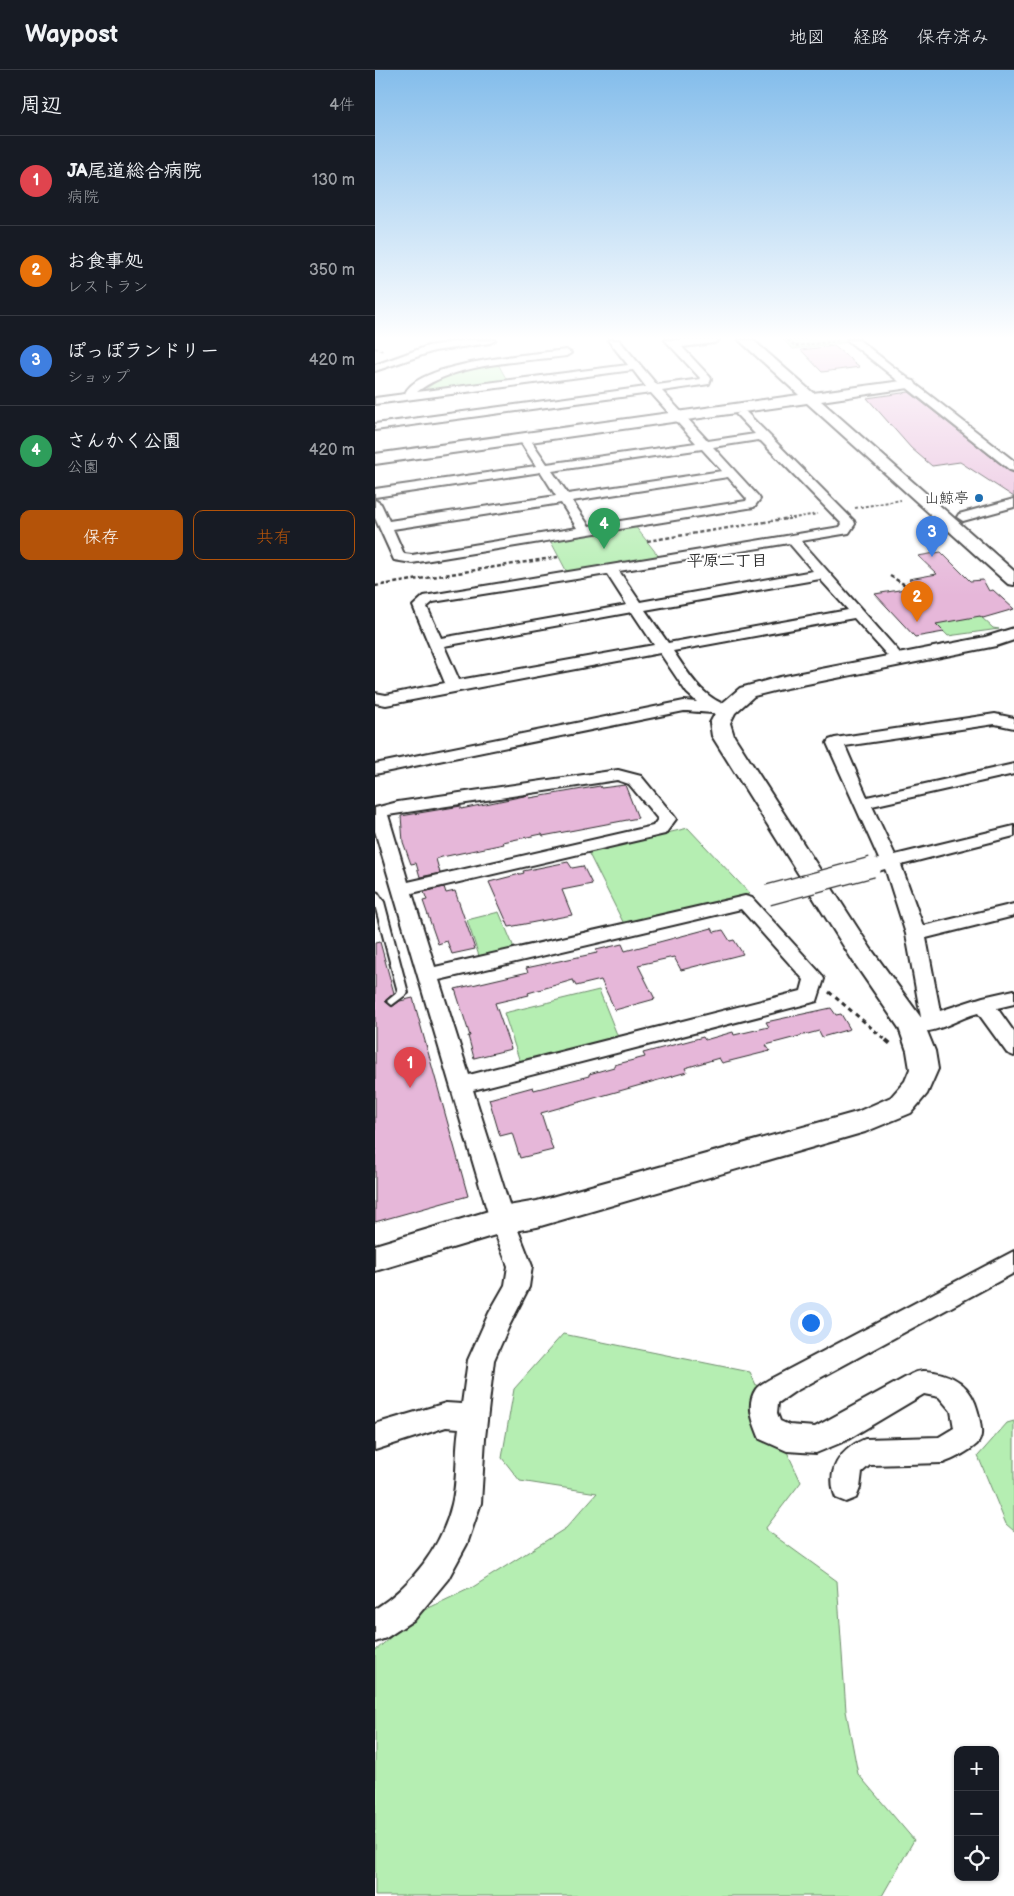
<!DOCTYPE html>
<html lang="ja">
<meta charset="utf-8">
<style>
:root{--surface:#171b24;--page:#20242c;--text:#f1f3f6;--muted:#9ea1a6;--line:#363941;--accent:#b45309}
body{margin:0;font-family:"Balsamiq Sans","Klee One",sans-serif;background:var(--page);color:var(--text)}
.controls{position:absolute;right:15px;bottom:15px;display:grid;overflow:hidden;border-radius:10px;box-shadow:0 1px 4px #0004}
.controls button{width:45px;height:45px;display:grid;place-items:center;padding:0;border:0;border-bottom:1px solid var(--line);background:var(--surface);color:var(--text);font:25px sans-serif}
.you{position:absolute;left:435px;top:1252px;width:18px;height:18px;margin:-12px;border:4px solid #fff;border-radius:50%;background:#1a73e8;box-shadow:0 0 0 8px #1a73e833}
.badge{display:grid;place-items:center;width:32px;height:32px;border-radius:50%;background:var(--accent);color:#fff;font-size:16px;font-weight:700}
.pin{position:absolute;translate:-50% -41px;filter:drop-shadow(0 1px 2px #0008)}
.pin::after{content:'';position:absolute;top:26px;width:18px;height:15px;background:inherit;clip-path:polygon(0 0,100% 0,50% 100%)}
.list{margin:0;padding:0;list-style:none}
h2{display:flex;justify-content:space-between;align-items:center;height:65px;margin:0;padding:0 20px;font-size:21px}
h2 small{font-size:16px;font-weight:400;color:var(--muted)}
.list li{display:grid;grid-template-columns:32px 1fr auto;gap:15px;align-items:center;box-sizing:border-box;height:90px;padding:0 20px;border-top:1px solid var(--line)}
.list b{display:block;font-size:19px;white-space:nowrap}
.list p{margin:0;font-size:16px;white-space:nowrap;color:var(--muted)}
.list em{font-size:16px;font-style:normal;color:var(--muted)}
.actions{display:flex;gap:10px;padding:15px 20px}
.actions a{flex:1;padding:11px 0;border:1px solid var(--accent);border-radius:10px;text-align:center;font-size:18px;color:var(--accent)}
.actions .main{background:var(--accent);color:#fff}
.icon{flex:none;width:28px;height:28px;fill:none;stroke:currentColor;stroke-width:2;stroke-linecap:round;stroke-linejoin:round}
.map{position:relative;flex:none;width:639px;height:1826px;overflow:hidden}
header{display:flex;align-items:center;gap:30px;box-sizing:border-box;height:70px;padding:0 25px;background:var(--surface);border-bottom:1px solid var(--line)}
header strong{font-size:24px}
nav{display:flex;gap:28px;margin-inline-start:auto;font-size:18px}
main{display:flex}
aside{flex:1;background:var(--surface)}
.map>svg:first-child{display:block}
.green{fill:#b5eeb2;stroke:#708c6e}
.building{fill:#e6b7d9;stroke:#2b2b2b}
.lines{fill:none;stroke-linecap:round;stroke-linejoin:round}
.service-casing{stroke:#2b2b2b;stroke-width:4}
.minor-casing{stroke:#2b2b2b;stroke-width:4}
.tertiary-casing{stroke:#2b2b2b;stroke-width:4}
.path-far3{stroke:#2b2b2b;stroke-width:2;stroke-dasharray:3 2;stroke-linecap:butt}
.path-far2{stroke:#2b2b2b;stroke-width:2.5;stroke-dasharray:4 2.5;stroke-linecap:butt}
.path-far1{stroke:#2b2b2b;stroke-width:3;stroke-dasharray:4.5 4;stroke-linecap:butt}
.path{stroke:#2b2b2b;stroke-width:4;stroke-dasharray:5.5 4.5;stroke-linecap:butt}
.service{fill:#fff;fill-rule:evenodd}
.minor{fill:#fff;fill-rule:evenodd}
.tertiary{fill:#fff;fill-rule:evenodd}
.minor-bridge-casing{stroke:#2b2b2b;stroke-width:22;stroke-linecap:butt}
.minor-bridge{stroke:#fff;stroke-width:19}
.poi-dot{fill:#1f6fb2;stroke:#fff;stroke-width:2}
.labels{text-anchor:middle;stroke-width:4;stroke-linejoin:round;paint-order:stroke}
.far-poi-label{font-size:15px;fill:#2b2b2b;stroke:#fff;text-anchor:end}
.far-neighbourhood-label{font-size:16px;font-weight:bold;fill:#2b2b2b;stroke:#fff}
</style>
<header>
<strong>Waypost</strong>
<nav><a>地図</a><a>経路</a><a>保存済み</a></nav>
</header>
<main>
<aside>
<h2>周辺<small>4件</small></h2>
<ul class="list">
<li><span class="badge" style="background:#e0444e">1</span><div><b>JA尾道総合病院</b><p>病院</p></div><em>130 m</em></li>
<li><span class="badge" style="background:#e8710a">2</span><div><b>お食事処</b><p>レストラン</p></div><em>350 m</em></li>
<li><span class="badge" style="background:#3f7fe0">3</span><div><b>ぽっぽランドリー</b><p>ショップ</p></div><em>420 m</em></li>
<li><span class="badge" style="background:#2e9e5b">4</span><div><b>さんかく公園</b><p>公園</p></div><em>420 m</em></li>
</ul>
<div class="actions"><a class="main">保存</a><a>共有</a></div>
</aside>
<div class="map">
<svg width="639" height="1826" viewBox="0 0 639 1826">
<rect width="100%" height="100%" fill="#fff"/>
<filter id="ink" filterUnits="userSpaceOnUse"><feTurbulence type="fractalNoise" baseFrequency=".02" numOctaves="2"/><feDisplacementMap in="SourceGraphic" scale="10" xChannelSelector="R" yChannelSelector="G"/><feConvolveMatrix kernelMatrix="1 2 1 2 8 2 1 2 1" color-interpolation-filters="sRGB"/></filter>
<g filter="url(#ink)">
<g class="green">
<polygon points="408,270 471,270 474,272 418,279"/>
<path d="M 123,294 L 133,312 L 44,325 C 69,302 90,299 123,294 Z"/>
<polygon points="260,456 285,488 193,504 175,470"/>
<polygon points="548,540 605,546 618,558 624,559 573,566"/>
<polygon points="313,758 375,824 249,854 213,782"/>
<polygon points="124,842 140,880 105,889 92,850"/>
<polygon points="224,920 243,967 145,992 129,943"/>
<polygon points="188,1264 375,1302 426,1412 390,1459 462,1511 471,1641 483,1704 539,1770 507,1826 0,1826 0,1581 43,1543 98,1517 191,1458 222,1423 145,1411 127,1388 139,1319"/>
<polygon points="639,1351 639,1461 631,1454 603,1386 632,1353"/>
</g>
<g class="building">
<polygon points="459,276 485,297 447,302 426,280"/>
<polygon points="534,322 634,401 639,403 639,427 585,392 557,396 536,378 492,328"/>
<polygon points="566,482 595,511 608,510 614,521 618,520 639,539 608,548 605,546 561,554 569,562 540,567 500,524 542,517 534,509 562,504 543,486"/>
<polygon points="250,715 263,748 168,766 167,764 128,772 129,774 67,787 61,789 65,803 45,807 41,793 36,794 28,772 26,746 86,736 86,739 154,725 155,728 225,716 226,718"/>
<polygon points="193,792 197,798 208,796 217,814 187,820 197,845 134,857 114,812 149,803 148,801"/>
<polygon points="69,817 71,823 80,821 100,879 77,884 72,871 63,874 48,831 52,830 49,822"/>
<polygon points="337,858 339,862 348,860 355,871 359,870 368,884 306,900 299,887 263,895 280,929 240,940 226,910 201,916 198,910 153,923 154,925 120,933 136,979 99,988 93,966 95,966 80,919 153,902 151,898 222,883 221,880 247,874 250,881"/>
<polygon points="5,872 19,923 10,931 17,937 25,931 38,928 93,1126 0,1152 0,873"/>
<polygon points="456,938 461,945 466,944 475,959 447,967 444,961 391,975 395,981 347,993 344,988 310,998 312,1002 166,1043 178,1080 145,1088 137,1063 125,1066 114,1029 158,1017 159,1020 214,1006 214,1004 239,997 239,995 270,987 268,983 328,967 330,970 358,962 359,965 394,957 391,952"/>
</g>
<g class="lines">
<g class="service-casing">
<polygon id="service" points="0,822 3,823 9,832 33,923 17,935 12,931 23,922 0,835"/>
</g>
<g class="minor-casing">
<g id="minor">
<polygon points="91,270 120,270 115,273 59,281 0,301 0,295 53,276"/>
<path d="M 233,270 L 244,270 L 282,315 L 326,309 L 290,270 L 344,270 L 339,273 L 307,277 L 335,307 L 336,309 L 334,314 L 287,321 L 333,371 L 380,364 L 361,344 L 367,341 L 371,342 L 479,451 L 480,454 L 474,463 L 426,471 L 532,591 L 530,594 L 520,594 L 479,548 L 298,581 C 314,604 327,629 357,637 L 359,640 L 357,643 C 349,645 320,641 309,641 L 0,704 L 0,694 L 309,631 L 322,632 L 312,623 L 285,583 L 11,635 L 0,633 L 0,623 L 11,625 L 70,613 L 38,536 L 49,526 L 465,457 L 467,454 L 386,371 L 383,370 L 338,377 L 383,426 L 385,429 L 379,437 L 37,493 L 19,490 L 0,448 L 0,430 L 6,434 L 14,451 L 181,426 L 166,402 L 0,427 L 0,419 L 161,396 L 143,368 L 149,365 L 153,366 L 172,394 L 321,373 L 276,323 L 0,360 L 0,354 L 271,317 L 258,300 L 0,334 L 0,328 L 30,324 C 41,292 160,284 191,280 L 196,283 L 191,286 C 146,292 78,293 42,322 L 253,295 ZM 327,379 L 347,401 L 193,424 L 177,401 ZM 353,407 L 372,429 L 371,431 L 214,456 L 197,431 ZM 186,433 L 202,458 L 37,485 L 29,484 L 18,459 ZM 414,473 L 438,501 L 265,532 L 244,501 ZM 232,504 L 252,535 L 66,568 L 52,537 L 58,532 ZM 445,509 L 473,540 L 293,573 L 270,540 ZM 257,542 L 279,575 L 84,610 L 69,576 Z"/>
<polygon points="472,270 484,270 639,391 639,401 635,400"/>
<polygon points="639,429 639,437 588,451 582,447 584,444"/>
<path d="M 620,644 L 639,648 L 639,658 L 620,654 L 470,676 L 492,727 L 639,694 L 639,704 L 497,736 L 520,785 L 639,756 L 639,766 L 526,795 L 548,856 L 639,834 L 639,846 L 551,868 L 565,941 L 608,927 L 639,920 L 639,934 L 622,938 L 639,962 L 639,986 L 632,983 L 603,943 C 582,948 559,967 537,960 L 534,955 L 537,950 L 546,947 L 531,864 L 511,801 L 510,799 L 503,801 L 497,799 L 494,795 L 497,791 L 504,789 L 452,673 L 454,670 L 460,668 Z"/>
<path d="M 243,700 L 266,706 L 298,745 L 301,749 L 290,764 L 37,823 L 60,897 L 370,826 L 377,828 L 446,904 L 449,909 L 442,931 L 435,933 L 98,1020 L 139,1150 L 157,1196 L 154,1217 L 134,1256 L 119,1290 L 110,1368 L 106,1433 L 92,1474 L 73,1509 L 40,1549 L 11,1568 L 0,1572 L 0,1539 C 36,1516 67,1477 77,1434 C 83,1410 80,1383 84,1358 L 71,1357 L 0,1380 L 0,1354 L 71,1333 L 87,1334 L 93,1290 L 114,1243 L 130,1215 L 133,1196 L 115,1150 L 0,761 L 0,738 L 23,732 ZM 242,710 L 254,714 L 283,749 L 278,756 L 33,812 L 13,745 ZM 366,839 L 429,910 L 426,921 L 94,1005 L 64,910 Z"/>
<path d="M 639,1181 L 639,1203 L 419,1322 L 403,1333 L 402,1343 L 405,1351 L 414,1355 L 440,1357 L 537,1304 C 545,1300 550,1301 559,1302 C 588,1307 601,1324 605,1352 C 606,1359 608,1367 602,1374 C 593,1382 579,1389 568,1393 L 495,1395 L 487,1402 L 485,1418 L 481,1428 L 471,1432 L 461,1428 C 450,1401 465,1379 490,1369 L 564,1367 L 579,1358 L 576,1341 L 564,1327 L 549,1324 L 470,1371 L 441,1383 L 412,1381 L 385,1369 C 379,1354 370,1335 381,1319 C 385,1314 395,1309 401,1306 Z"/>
</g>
</g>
<g class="tertiary-casing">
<g id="tertiary">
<polygon points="364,270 378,270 438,323 534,310 539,311 541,314 539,317 534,318 446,331 639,501 639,515 633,514 432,333 0,394 0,384 424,325"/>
<polygon points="639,558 639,570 621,576 407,619 379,626 360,643 355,653 359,666 496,879 547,949 560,981 563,999 552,1024 536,1043 490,1062 162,1157 127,1163 0,1201 0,1175 127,1137 162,1131 482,1042 516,1027 530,1011 535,999 532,981 524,958 478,891 337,666 335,653 344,636 365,618 405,607 610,567"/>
</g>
</g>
<g class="path-far3">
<polyline points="413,270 420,276 463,271"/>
<polyline points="0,278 8,281"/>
<polyline points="480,438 526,430"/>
<polyline points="407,450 442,444"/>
</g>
<g class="path-far2">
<polyline points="272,471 415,448"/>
<polyline points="515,506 544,523 536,524"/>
<polyline points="0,516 183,487"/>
</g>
<polyline class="path-far1" points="454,922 512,971"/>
<polyline class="path" points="511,970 518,976"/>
<use href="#service" class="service"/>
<use href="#minor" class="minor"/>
<use href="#tertiary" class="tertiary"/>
<g class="minor-bridge-casing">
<polyline id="minor-bridge" points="393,825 497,797"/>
</g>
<use href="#minor-bridge" class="minor-bridge"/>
</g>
</g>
<linearGradient id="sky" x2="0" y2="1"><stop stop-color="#84bdeb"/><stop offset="0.51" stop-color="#fff"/><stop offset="1" stop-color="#fff" stop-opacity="0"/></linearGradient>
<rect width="639" height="526" fill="url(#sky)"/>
<circle class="poi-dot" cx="604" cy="428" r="5"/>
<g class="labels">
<g class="far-poi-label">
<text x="594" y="433">山鯨亭</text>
</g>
<g class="far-neighbourhood-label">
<text x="352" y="496">平原二丁目</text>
</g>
</g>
</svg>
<div class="controls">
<button>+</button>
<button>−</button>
<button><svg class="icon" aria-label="locate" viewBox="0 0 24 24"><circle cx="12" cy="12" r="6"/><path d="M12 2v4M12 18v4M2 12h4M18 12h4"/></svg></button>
</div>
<div class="you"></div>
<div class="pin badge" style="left:35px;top:1018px;background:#e0444e">1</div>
<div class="pin badge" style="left:542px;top:552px;background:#e8710a">2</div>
<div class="pin badge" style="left:557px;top:487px;background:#3f7fe0">3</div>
<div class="pin badge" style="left:229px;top:479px;background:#2e9e5b">4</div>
</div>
</main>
